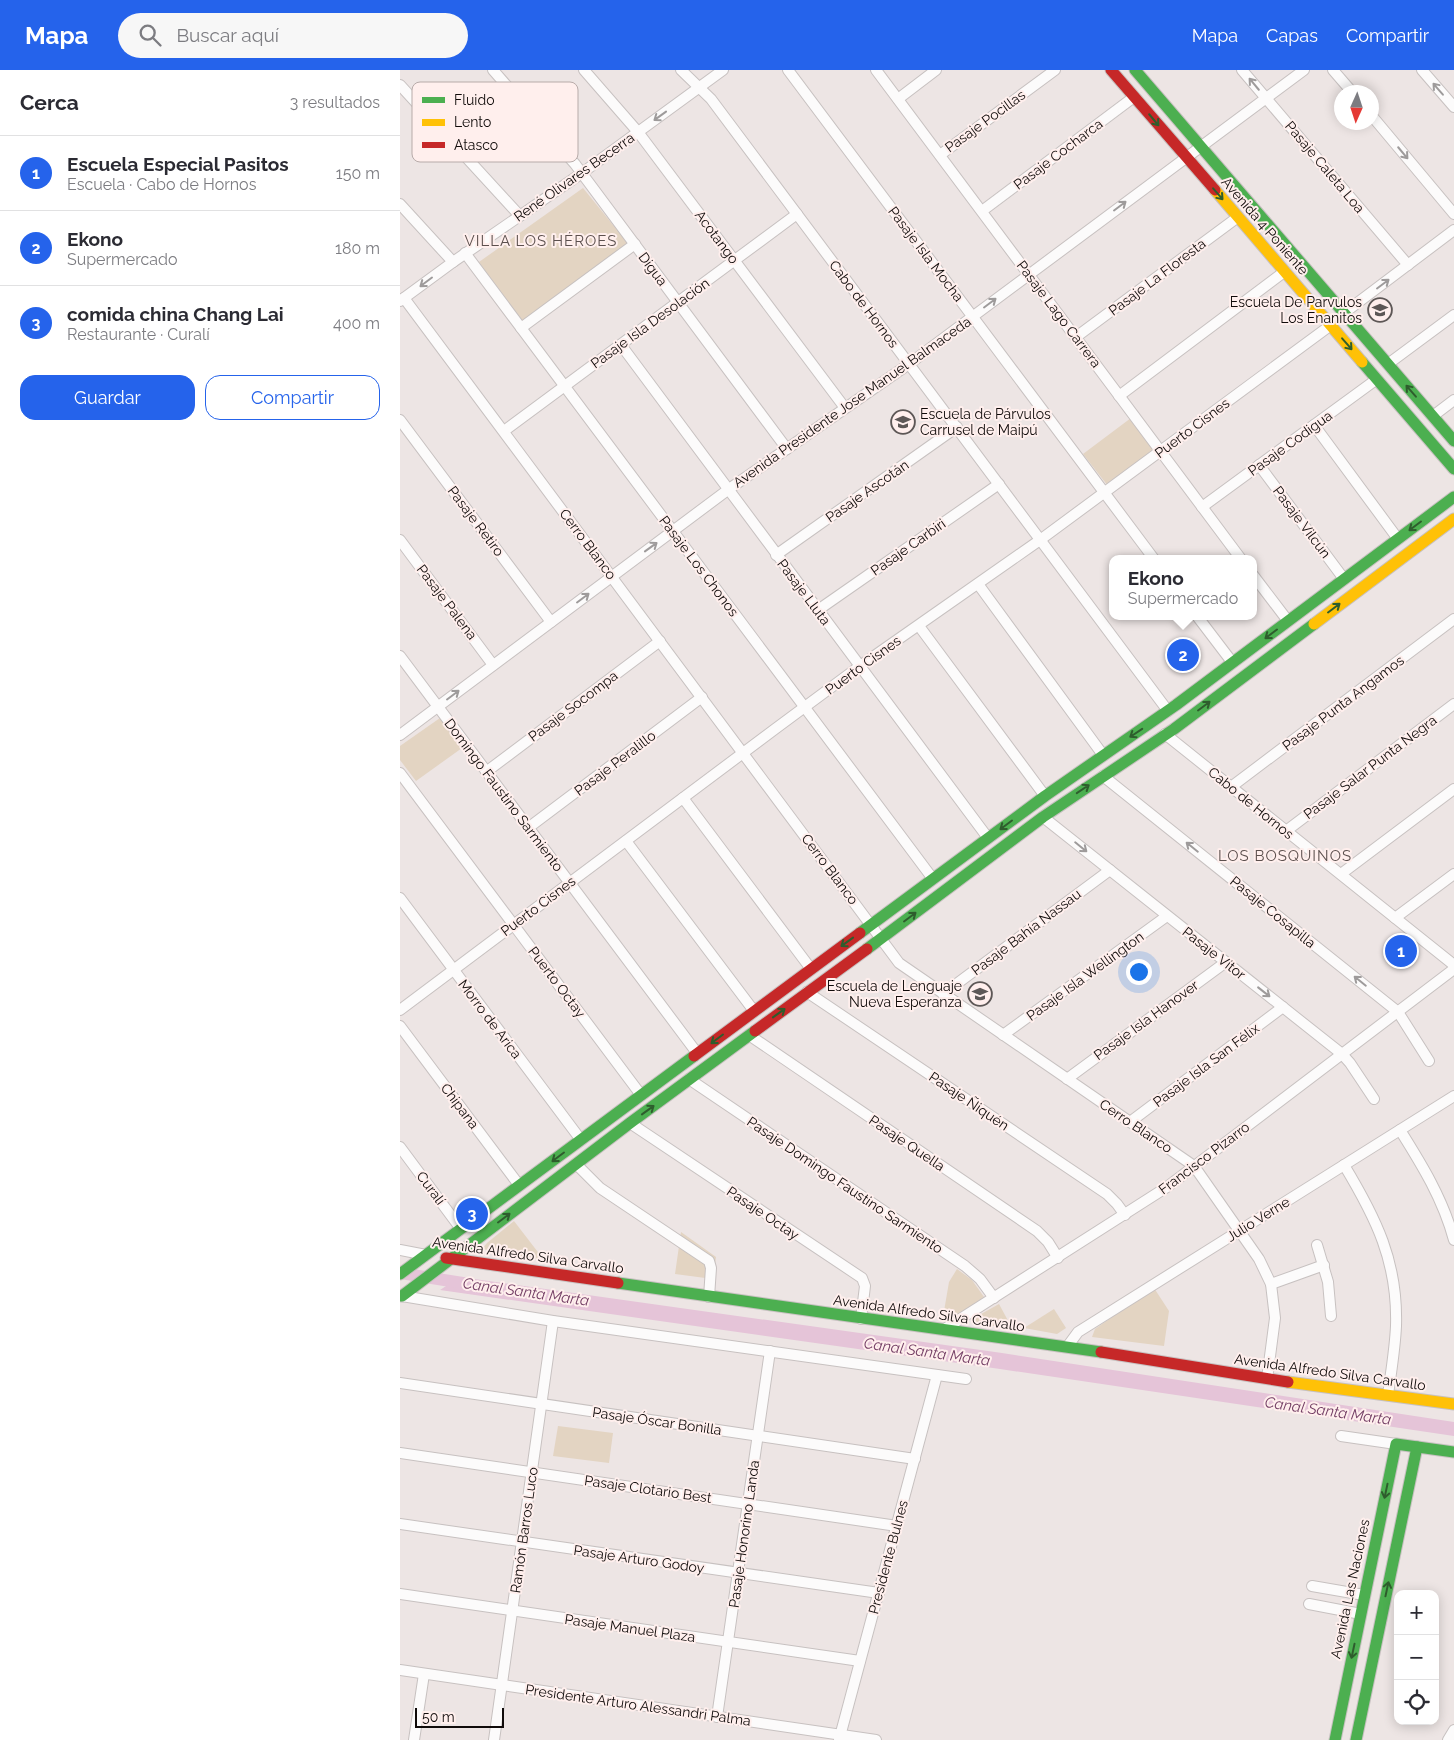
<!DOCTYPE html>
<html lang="es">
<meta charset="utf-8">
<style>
:root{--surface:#fff;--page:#f7f7f7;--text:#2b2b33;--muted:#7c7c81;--line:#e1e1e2;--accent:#2563eb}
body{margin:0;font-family:Raleway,sans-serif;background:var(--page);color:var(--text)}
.controls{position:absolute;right:15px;bottom:15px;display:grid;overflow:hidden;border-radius:10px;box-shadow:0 2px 12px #0003}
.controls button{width:45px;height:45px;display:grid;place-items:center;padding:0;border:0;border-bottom:1px solid var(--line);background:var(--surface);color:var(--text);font:25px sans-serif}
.compass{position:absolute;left:934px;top:15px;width:45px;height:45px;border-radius:50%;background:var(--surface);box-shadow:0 2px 12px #0003;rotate:183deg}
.scale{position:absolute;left:15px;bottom:12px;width:89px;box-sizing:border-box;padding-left:5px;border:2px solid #100b0a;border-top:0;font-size:14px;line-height:18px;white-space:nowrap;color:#100b0a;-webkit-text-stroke:4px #ffefed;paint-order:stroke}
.you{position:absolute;left:738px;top:901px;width:18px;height:18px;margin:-12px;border:4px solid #fff;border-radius:50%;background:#1a73e8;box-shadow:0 0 0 8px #1a73e833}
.badge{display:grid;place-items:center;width:32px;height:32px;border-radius:50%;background:var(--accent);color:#fff;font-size:16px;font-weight:700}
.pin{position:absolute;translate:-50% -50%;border:2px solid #fff;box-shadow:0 1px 5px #0006}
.popup{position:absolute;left:709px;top:485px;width:148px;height:65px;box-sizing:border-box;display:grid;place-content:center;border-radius:10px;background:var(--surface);filter:drop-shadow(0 1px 4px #0005);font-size:16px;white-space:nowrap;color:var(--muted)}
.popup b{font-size:19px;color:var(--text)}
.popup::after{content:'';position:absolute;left:50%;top:100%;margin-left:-10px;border:10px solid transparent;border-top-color:var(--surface)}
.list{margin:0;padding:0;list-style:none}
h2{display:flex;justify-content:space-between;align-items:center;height:65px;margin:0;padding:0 20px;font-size:21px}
h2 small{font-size:16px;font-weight:400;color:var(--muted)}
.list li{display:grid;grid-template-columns:32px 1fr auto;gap:15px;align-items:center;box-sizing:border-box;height:75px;padding:0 20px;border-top:1px solid var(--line)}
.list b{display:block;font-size:19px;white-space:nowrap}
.list p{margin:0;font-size:16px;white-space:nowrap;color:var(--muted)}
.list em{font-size:16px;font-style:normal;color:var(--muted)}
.actions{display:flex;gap:10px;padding:15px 20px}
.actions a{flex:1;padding:11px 0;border:1px solid var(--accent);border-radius:15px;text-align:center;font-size:18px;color:var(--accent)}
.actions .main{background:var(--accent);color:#fff}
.icon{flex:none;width:28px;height:28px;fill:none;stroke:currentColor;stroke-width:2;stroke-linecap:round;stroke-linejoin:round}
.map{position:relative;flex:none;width:1054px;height:1670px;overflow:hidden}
header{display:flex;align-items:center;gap:30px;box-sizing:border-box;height:70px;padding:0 25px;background:var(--accent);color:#fff}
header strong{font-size:24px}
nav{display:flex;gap:28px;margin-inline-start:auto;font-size:18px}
.search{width:350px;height:45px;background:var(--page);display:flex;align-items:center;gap:12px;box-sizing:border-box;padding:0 18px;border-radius:28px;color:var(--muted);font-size:19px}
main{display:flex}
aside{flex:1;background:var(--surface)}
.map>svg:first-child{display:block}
.green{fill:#e3d4c2}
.water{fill:#e5c4d8}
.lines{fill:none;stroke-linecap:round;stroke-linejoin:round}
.canal{stroke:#e5c4d8;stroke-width:12}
.street-casing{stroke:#c7c1c0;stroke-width:12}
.fast-casing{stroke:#c7c1c0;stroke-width:13}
.slow-casing{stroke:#c7c1c0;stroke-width:13}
.jam-casing{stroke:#c7c1c0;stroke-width:13}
.street{stroke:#fcfbfb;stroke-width:10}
.fast{stroke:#4caf50;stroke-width:11}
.slow{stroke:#ffc107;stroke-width:11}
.jam{stroke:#c62828;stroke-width:11}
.oneway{stroke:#9e9b9b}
.oneway2{stroke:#2e5d2d}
.labels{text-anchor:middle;stroke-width:4;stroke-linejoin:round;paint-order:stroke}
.street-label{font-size:14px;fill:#100b0a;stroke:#ffefed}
.poi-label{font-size:14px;fill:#100b0a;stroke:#ffefed;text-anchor:end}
.neighbourhood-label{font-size:15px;letter-spacing:1px;fill:#5c504e;stroke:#ffefed}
.water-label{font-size:15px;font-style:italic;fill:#733d64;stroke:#ffefed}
.key{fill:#ffefed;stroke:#b7aba9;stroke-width:1}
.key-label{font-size:14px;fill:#100b0a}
</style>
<header>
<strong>Mapa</strong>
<div class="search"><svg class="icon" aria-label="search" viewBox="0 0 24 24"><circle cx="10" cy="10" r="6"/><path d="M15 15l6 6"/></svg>Buscar aquí</div>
<nav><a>Mapa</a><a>Capas</a><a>Compartir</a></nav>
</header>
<main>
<aside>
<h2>Cerca<small>3 resultados</small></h2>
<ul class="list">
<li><span class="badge">1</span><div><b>Escuela Especial Pasitos</b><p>Escuela · Cabo de Hornos</p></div><em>150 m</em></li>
<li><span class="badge">2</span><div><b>Ekono</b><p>Supermercado</p></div><em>180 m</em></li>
<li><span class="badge">3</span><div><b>comida china Chang Lai</b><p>Restaurante · Curalí</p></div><em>400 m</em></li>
</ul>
<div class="actions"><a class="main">Guardar</a><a>Compartir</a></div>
</aside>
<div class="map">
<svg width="1054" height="1670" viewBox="0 0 1054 1670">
<rect width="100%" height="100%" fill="#ede5e4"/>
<g class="green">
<polygon points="183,118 226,171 226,177 125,251 119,250 79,192"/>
<polygon points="731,348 755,381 708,416 683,384"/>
<polygon points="40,648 62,678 16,711 0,690 0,676"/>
<polygon points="114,1151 144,1190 82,1179 87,1173"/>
<polygon points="281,1162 316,1187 313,1209 275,1204"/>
<polygon points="557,1199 572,1210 584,1227 553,1248 543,1247 549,1212"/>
<polygon points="754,1218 769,1241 764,1276 692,1267 695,1259"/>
<polygon points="599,1234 612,1258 575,1254 574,1248"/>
<polygon points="654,1239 666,1258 657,1264 624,1258"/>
<polygon points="158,1356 213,1363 209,1393 153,1386"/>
</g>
<polygon class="water" points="60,1207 602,1283 1054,1352 1054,1366 600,1299 40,1220"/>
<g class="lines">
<polyline class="canal" points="0,1203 69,1214"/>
<g class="street-casing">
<g id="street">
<polyline points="93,0 175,94 387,379"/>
<polyline points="184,0 238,62 445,338"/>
<polyline points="281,0 311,29 768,641"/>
<polyline points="388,0 754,489"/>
<polyline points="476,0 841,489"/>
<polyline points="842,0 1008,195"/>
<polyline points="933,0 952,22"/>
<polyline points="1022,0 1054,37"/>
<polyline points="0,15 120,146"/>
<polyline points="498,29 536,0"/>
<polyline points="972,46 1054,144"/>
<polyline points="540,85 655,0"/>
<polyline points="0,134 53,192"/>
<polyline points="582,141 734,27"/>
<polyline points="65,183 533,809"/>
<polyline points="4,228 499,893 794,1096 859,1189 871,1214 875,1248 867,1309"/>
<polyline points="0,231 53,192 182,103 323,0"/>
<polyline points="944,243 1054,160"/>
<polyline points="121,258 235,174"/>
<polyline points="676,267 838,147"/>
<polyline points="221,275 588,768"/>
<polyline points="988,294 1054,245"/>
<polyline points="719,326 884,202"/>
<polyline points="1033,346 1054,330"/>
<polyline points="0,350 151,552"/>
<polyline points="914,355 998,469"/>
<polyline points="104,361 397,144"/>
<polyline points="859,395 944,509"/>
<polyline points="802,437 977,309"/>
<polyline points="0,470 93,595"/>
<polyline points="376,485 557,357"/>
<polyline points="853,505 888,551"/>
<polyline points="578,514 703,685"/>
<polyline points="418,540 599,414"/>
<polyline points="797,546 832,592"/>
<polyline points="519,556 645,726"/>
<polyline points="0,586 297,983"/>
<polyline points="765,664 1054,895"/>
<polyline points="0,665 329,419 509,294 904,0"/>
<polyline points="86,702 260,571"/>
<polyline points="0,703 241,1025"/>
<polyline points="703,706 998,942 1029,991"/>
<polyline points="831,717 1054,549"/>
<polyline points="283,728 411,899"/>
<polyline points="643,747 942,984 950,993 974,1029"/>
<polyline points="128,758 302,627"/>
<polyline points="886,761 1054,634"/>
<polyline points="226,771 354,941"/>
<polyline points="941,804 1054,719"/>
<polyline points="0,828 181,1070"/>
<polyline points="995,848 1054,804"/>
<polyline points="407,922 707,1124 717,1134 725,1145"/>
<polyline points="543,924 710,800"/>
<polyline points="0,940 375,659 460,596 640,470 931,255"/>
<polyline points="0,956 119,1115"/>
<polyline points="349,965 637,1161 648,1172 658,1188"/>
<polyline points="603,965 767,846"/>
<polyline points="289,1009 565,1196 580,1209 594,1228"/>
<polyline points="667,1009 826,892"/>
<polyline points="730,1052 883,937"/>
<polyline points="230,1053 462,1208 465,1216 461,1249"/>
<path d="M 1000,1060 C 1022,1095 1043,1129 1054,1170"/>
<polyline points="0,1077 61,1159"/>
<polyline points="176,1094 200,1118 309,1191 311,1198 309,1227"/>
<path d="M 944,1095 C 976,1148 998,1192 996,1256 C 995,1279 991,1302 988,1325"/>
<polyline points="917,1175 928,1212 931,1246"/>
<polyline points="0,1180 26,1185"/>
<polyline points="871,1214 924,1195"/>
<polyline points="2,1226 153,1251 566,1309"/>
<polyline points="543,1260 767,1117 1054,899"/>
<polyline points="667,1277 678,1262 1054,1026"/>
<polyline points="0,1313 515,1389"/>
<polyline points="941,1366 996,1374"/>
<polyline points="0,1383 497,1456"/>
<polyline points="0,1454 479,1523"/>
<polyline points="912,1516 964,1525"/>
<polyline points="0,1524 460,1591"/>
<polyline points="909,1534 961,1544"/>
<polyline points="0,1600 476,1670"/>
<polyline points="317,1647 370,1281"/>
<polyline points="14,1670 24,1604"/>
<polyline points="94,1670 153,1251"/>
<polyline points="439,1670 537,1305"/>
<polyline points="1048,1670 1054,1660"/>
</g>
</g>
<g class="fast-casing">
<g id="fast">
<polyline points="735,0 1054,371"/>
<polyline points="962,292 1054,399"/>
<polyline points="460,863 645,726 776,635 1054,427"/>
<polyline points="467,879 643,747 774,659 914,554"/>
<polyline points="0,1204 294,986"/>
<polyline points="218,1213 701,1282"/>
<polyline points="2,1226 230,1053 355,961"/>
<polyline points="935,1670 996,1374 1054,1382"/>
<polyline points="956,1670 1017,1377"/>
</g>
</g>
<g class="slow-casing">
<g id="slow">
<polyline points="815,120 962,292"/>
<polyline points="914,554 1054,449"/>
<polyline points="888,1312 1054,1334"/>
</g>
</g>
<g class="jam-casing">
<g id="jam">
<polyline points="711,0 815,120"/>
<polyline points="355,961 467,879"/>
<polyline points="294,986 460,863"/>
<polyline points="46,1188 218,1213"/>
<polyline points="701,1282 888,1312"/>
</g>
</g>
<use href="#street" class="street"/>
<use href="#fast" class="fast"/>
<use href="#slow" class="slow"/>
<use href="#jam" class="jam"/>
</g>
<defs><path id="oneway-shaft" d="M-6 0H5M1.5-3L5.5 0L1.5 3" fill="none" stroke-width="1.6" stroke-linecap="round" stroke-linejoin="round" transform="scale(1.25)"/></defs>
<g class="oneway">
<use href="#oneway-shaft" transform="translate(854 14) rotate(-130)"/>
<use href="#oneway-shaft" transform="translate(1038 19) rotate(-131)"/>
<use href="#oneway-shaft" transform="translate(260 46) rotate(144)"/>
<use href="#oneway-shaft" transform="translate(1003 83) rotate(50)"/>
<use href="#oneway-shaft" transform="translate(720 136) rotate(-37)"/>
<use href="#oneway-shaft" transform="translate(26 212) rotate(143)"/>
<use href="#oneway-shaft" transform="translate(983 214) rotate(-37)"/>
<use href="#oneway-shaft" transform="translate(590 233) rotate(-37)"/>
<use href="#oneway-shaft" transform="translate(251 477) rotate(-36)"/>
<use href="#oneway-shaft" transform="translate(183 528) rotate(-37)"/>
<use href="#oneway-shaft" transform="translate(53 625) rotate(-37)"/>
<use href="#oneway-shaft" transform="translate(681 777) rotate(39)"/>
<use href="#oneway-shaft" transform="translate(792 777) rotate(-141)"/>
<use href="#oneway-shaft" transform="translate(960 911) rotate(-141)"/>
<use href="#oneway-shaft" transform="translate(864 922) rotate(38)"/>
</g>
<g class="oneway2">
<use href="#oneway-shaft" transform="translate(754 50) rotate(50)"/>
<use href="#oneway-shaft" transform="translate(818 124) rotate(49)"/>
<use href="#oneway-shaft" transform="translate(947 274) rotate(49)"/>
<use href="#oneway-shaft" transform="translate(1011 321) rotate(-131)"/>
<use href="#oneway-shaft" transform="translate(1015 456) rotate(143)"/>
<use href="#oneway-shaft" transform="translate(934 538) rotate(-37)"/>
<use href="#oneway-shaft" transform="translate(871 564) rotate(143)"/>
<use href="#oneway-shaft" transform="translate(804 636) rotate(-37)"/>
<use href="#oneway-shaft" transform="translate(736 663) rotate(146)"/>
<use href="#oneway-shaft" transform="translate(683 719) rotate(-34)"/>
<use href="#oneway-shaft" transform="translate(606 755) rotate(143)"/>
<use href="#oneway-shaft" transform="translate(510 847) rotate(-37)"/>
<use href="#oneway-shaft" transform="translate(447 872) rotate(144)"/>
<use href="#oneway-shaft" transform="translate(379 943) rotate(-36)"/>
<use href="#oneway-shaft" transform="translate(317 969) rotate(143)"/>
<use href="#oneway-shaft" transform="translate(248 1040) rotate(-36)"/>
<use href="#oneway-shaft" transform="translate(158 1087) rotate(143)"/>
<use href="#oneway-shaft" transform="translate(104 1148) rotate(-37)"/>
<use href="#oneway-shaft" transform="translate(986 1421) rotate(102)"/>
<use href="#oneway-shaft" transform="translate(987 1519) rotate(-78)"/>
<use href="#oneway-shaft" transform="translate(953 1581) rotate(102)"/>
</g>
<defs>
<g id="school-ring" transform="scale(1.25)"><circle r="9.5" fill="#ffefed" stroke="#5d5756" stroke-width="1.5"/><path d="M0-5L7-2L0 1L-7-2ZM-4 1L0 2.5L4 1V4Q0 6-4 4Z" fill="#5d5756"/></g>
</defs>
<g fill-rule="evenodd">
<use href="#school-ring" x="980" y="240"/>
<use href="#school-ring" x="503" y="352"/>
<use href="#school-ring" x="580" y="924"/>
</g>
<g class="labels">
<g class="street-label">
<text transform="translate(585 51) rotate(-36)" y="5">Pasaje Pocillas</text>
<text transform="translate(658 84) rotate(-37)" y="5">Pasaje Cocharca</text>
<text transform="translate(925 97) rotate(50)" y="5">Pasaje Caleta Loa</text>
<text transform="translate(174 107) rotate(-35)" y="5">René Olivares Becerra</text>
<text transform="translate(865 156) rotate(49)" y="5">Avenida 4 Poniente</text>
<text transform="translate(317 167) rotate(53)" y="5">Acotango</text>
<text transform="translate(526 184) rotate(53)" y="5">Pasaje Isla Mocha</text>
<text transform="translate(253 199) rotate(53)" y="5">Digua</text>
<text transform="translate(757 207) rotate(-37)" y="5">Pasaje La Floresta</text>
<text transform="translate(464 234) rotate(53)" y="5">Cabo de Hornos</text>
<text transform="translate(659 244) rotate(53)" y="5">Pasaje Lago Carrera</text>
<text transform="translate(250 253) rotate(-36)" y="5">Pasaje Isla Desolación</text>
<text transform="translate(452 332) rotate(-35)" y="5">Avenida Presidente Jose Manuel Balmaceda</text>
<text transform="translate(792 358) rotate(-37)" y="5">Puerto Cisnes</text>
<text transform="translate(890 373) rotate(-36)" y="5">Pasaje Codigua</text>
<text transform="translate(467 421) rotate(-35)" y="5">Pasaje Ascotán</text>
<text transform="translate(76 451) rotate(53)" y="5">Pasaje Retiro</text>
<text transform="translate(902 452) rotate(53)" y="5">Pasaje Vilcún</text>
<text transform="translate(188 474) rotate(53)" y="5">Cerro Blanco</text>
<text transform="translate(508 477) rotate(-35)" y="5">Pasaje Carbiri</text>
<text transform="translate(299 496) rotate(53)" y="5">Pasaje Los Chonos</text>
<text transform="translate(404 522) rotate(53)" y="5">Pasaje Lluta</text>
<text transform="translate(47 532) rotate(53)" y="5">Pasaje Palena</text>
<text transform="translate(463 595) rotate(-36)" y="5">Puerto Cisnes</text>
<text transform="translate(943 633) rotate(-37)" y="5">Pasaje Punta Angamos</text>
<text transform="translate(173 636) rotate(-37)" y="5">Pasaje Socompa</text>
<text transform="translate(215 693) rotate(-37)" y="5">Pasaje Peralillo</text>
<text transform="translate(970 697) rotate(-37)" y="5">Pasaje Salar Punta Negra</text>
<text transform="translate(104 725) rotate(53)" y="5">Domingo Faustino Sarmiento</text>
<text transform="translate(851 733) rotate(39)" y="5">Cabo de Hornos</text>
<text transform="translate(430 799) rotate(53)" y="5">Cerro Blanco</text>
<text transform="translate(138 836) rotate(-37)" y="5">Puerto Cisnes</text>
<text transform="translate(873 842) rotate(39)" y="5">Pasaje Cosapilla</text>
<text transform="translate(626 862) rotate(-37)" y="5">Pasaje Bahía Nassau</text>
<text transform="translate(814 883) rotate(38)" y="5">Pasaje Vítor</text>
<text transform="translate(685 906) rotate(-36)" y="5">Pasaje Isla Wellington</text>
<text transform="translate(157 912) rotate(53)" y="5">Puerto Octay</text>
<text transform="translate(90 949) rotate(53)" y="5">Morro de Arica</text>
<text transform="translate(746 950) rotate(-36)" y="5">Pasaje Isla Hanover</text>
<text transform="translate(806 995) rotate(-37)" y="5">Pasaje Isla San Félix</text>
<text transform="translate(569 1031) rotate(34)" y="5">Pasaje Ñiquén</text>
<text transform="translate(60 1036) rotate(53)" y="5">Chipana</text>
<text transform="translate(736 1056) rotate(34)" y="5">Cerro Blanco</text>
<text transform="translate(507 1073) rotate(34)" y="5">Pasaje Quella</text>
<text transform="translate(804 1088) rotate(-37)" y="5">Francisco Pizarro</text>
<text transform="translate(445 1115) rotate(34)" y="5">Pasaje Domingo Faustino Sarmiento</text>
<text transform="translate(31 1118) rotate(53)" y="5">Curalí</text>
<text transform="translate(363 1143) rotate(34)" y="5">Pasaje Octay</text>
<text transform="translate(858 1149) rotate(-32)" y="5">Julio Verne</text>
<text transform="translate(128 1185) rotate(8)" y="5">Avenida Alfredo Silva Carvallo</text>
<text transform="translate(529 1243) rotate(8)" y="5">Avenida Alfredo Silva Carvallo</text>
<text transform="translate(930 1302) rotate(8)" y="5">Avenida Alfredo Silva Carvallo</text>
<text transform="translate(257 1351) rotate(8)" y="5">Pasaje Óscar Bonilla</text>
<text transform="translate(248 1419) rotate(8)" y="5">Pasaje Clotario Best</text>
<text transform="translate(124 1460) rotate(-82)" y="5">Ramón Barros Luco</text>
<text transform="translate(344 1464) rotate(-82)" y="5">Pasaje Honorino Landa</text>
<text transform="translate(488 1487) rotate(-75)" y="5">Presidente Bulnes</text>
<text transform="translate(239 1489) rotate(8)" y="5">Pasaje Arturo Godoy</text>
<text transform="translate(950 1519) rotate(-78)" y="5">Avenida Las Naciones</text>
<text transform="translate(230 1558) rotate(8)" y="5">Pasaje Manuel Plaza</text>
<text transform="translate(238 1635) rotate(8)" y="5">Presidente Arturo Alessandri Palma</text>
</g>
<g class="poi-label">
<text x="962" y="237">Escuela De Parvulos<tspan x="962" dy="16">Los Enanitos</tspan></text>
<text x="520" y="349" text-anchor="start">Escuela de Párvulos<tspan x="520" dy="16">Carrusel de Maipú</tspan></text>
<text x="562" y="921">Escuela de Lenguaje<tspan x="562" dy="16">Nueva Esperanza</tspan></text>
</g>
<g class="neighbourhood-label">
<text x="141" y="176">VILLA LOS HÉROES</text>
<text x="885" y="791">LOS BOSQUINOS</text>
</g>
<g class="water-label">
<text transform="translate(126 1222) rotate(8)" y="5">Canal Santa Marta</text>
<text transform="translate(527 1282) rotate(8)" y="5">Canal Santa Marta</text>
<text transform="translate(928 1341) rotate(8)" y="5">Canal Santa Marta</text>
</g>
</g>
<rect x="12" y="12" width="166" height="80" rx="8" class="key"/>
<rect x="22" y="27" width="23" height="6" fill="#4caf50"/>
<rect x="22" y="49" width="23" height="7" fill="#ffc107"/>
<rect x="22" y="72" width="23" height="6" fill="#c62828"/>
<g class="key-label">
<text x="54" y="35">Fluido</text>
<text x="54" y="57">Lento</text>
<text x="54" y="80">Atasco</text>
</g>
</svg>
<div class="controls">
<button>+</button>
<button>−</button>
<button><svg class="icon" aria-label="locate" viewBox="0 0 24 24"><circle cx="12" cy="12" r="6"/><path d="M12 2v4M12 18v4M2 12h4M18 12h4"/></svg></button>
</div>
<svg class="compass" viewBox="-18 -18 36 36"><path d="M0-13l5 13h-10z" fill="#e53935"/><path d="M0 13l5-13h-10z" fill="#7c7c81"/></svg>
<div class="scale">50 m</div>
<div class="you"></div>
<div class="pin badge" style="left:1001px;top:881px">1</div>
<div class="pin badge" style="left:783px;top:585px">2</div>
<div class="popup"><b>Ekono</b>Supermercado</div>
<div class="pin badge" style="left:72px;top:1144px">3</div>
</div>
</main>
